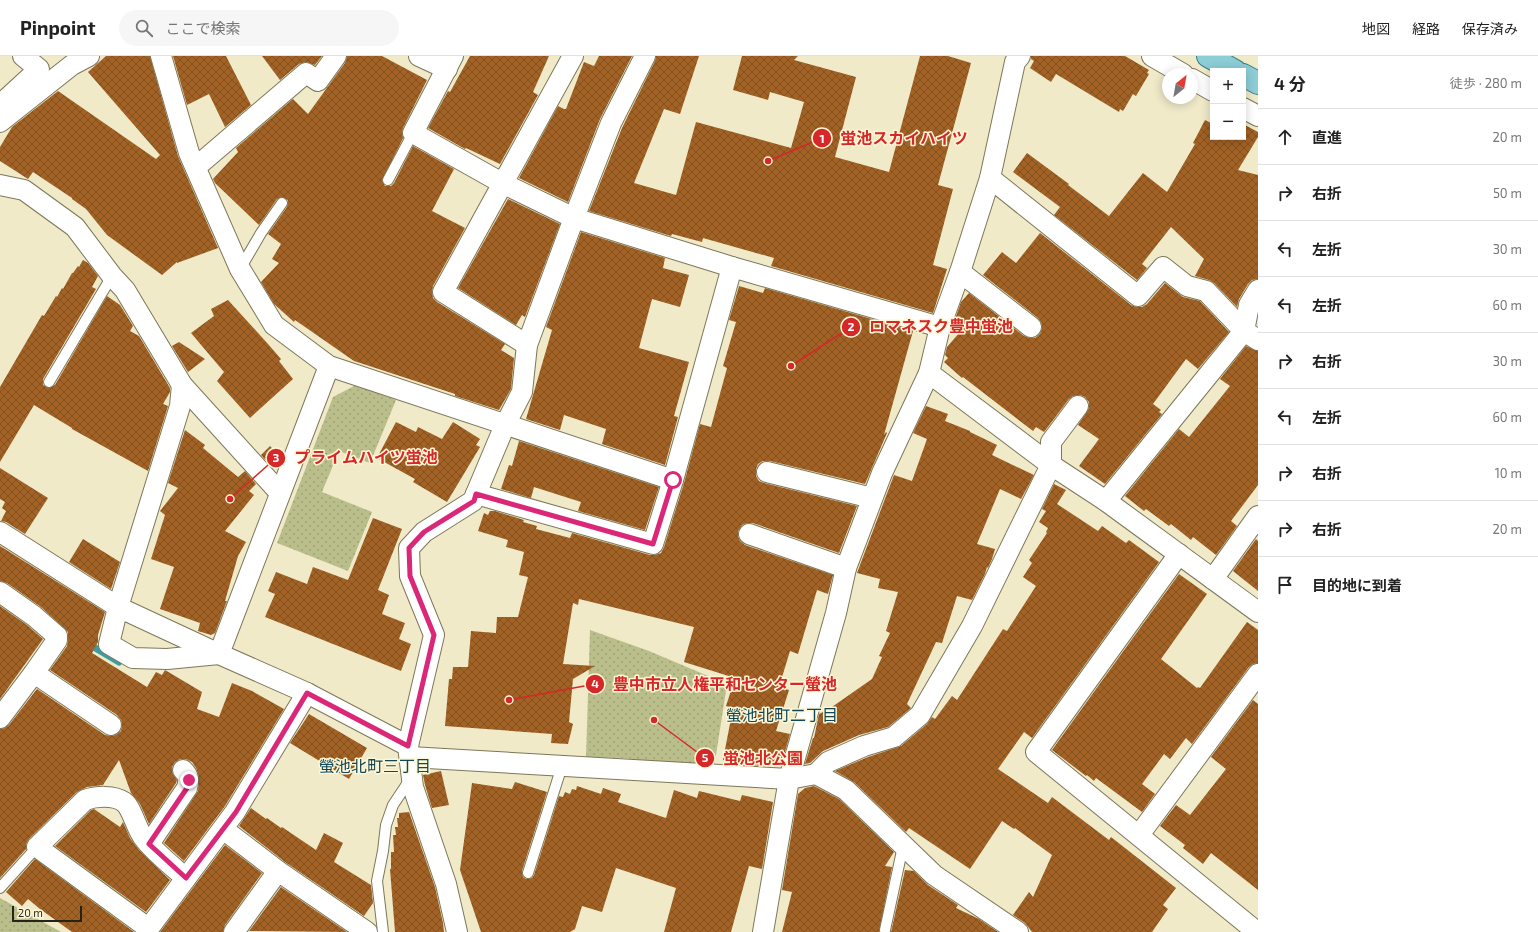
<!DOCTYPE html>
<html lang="ja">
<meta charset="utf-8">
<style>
:root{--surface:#fff;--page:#f6f6f6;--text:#222;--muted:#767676;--line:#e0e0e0}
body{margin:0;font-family:"Exo 2","Noto Sans JP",sans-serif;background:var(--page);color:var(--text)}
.controls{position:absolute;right:12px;top:12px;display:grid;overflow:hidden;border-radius:0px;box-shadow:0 2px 10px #0003}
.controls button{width:36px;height:36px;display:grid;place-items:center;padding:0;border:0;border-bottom:1px solid var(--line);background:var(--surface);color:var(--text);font:20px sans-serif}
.compass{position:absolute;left:1162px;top:12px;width:36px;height:36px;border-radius:50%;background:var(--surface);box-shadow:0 2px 10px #0003;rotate:31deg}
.scale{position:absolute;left:12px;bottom:10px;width:70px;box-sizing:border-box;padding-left:4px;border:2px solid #262417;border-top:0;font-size:11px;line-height:14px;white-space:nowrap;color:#262417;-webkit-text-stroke:3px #fef7d6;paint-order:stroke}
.stop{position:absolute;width:12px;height:12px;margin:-9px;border:3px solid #db2777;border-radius:50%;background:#fff}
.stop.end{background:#db2777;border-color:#fff;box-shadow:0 1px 4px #0008}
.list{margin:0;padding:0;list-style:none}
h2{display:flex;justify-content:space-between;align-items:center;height:52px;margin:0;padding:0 16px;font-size:17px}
h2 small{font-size:13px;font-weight:400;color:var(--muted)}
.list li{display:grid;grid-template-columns:26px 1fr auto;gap:12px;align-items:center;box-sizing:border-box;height:56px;padding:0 16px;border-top:1px solid var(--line)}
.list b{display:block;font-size:15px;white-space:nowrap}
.list em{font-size:13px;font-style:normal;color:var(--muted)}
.icon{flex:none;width:22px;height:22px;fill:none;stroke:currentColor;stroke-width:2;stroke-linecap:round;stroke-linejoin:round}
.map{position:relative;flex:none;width:1258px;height:876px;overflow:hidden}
header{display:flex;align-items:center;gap:24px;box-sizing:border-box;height:56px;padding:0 20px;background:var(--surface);border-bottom:1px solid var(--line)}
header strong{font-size:19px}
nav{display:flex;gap:22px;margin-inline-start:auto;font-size:14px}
.search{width:280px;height:36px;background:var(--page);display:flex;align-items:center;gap:10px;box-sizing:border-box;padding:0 14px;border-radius:22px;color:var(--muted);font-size:15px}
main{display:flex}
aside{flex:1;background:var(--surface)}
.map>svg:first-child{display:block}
.park{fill:url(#park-dots)}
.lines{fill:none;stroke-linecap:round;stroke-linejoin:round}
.stream{stroke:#3c9da4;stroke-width:7}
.building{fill:url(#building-cross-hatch)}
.lane-casing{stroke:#7d7759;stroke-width:12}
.street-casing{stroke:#7d7759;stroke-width:22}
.primary-casing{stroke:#387c82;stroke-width:24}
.lane{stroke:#fff;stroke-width:10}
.street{stroke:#fff;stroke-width:20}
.primary{stroke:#8dcdd6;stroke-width:22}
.route{stroke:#db2777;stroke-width:5}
.labels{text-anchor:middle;stroke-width:3;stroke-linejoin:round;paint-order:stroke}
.neighbourhood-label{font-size:16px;fill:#104756;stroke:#fef7d6}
.leader{fill:none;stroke:#d62828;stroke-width:1.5}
.callout-dot{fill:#d62828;stroke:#fef7d6;stroke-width:1.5}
.mark-label{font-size:12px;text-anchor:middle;font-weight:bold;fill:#fff}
.callout-label{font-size:16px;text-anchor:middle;font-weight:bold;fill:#d62828;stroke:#fef7d6;stroke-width:3;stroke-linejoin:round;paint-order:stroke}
</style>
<header>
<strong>Pinpoint</strong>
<div class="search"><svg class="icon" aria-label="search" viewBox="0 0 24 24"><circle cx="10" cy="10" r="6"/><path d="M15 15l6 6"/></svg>ここで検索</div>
<nav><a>地図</a><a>経路</a><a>保存済み</a></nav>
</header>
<main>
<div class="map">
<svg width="1258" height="876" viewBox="0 0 1258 876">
<defs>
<pattern id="park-dots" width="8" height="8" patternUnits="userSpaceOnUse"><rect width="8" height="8" fill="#babe8b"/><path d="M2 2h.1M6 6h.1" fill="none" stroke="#a0a377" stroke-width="1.8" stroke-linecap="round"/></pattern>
<pattern id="building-cross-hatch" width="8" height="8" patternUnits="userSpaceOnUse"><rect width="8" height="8" fill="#a26225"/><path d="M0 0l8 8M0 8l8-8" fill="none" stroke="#84511f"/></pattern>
</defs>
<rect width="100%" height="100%" fill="#f0eac9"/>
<g class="park">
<polygon points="356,329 396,344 370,407 339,395 322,436 372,456 348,515 277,487 333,341"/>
<polygon points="590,574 649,595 727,628 714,712 623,702 586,701"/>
<polygon points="0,842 61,876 0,876"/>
</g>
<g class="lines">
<polyline class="stream" points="87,587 119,606"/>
</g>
<g class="building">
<polygon points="106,0 150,0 178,100 218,192 177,207 177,206 162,219 107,179 86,153 72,143 72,142 33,116 28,123 0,105 0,91 12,71 58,35 156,103 160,99 88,16"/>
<polygon points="173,0 226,0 251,49 225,71 209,38 187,49"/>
<polygon points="262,0 322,0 315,9 306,6 299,8 280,24"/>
<polygon points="347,0 382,0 427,24 403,72 402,77 403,82 382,125 385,130 391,130 394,127 413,90 454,113 432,155 465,172 433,230 432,236 433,242 437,246 505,288 501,294 514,302 511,333 499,354 455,340 455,338 354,305 295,264 294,266 274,248 261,226 279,207 272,203 281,188 268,178 287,151 288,144 282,141 277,143 259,169 215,127 213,123 238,96 236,92 293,43 308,58 345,7"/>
<polygon points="470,0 549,0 533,36 538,39 500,108 466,92 465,93 428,72 448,35 450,36"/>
<polygon points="599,0 632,0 600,63 568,146 519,122 558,50 564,53 566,53 584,6 594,10"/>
<polygon points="656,0 699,0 680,58 664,53 634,127 676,139 696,66 791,92 804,46 770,36 768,44 733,34 742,0 798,0 794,4 856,21 835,101 889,116 920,0 948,0 971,7 938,129 953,133 933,209 947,213 933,257 771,210 774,202 703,182 702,186 672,178 671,180 589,155 622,72 655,5"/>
<polygon points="1031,0 1125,0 1149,14 1147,17 1149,18 1136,40 1133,38 1123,55 1120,53 1119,56 1056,18 1051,26 1030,12 1034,5 1031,3"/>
<polygon points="1205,64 1213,68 1213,81 1243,81 1243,68 1258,76 1258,81 1238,114 1258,119 1258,223 1252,224 1248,228 1239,243 1237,251 1214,227 1209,224 1195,220 1204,203 1171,171 1142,208 1147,212 1137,224 1054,159 1060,151 1013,116 1027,97 1069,128 1068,129 1109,160 1143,117 1167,136 1195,88 1193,87"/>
<polygon points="508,143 560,168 525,261 522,259 516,269 458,232"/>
<polygon points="581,176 665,202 663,212 689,219 680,251 652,243 639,292 689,306 674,360 678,361 665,409 602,388 606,373 564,359 560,374 526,363 552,274 546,271"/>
<polygon points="1040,177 1131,249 1137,251 1142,251 1147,248 1165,227 1183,241 1200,245 1229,276 1198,313 1186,303 1153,348 1161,354 1159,356 1162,358 1105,428 1079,410 1099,383 1078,369 1089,352 1089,346 1085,341 1080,339 1073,340 1069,343 1044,376 1036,371 1033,375 963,321 962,322 944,306 948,302 945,299 947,291 966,269 954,266 961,246 969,237 1024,280 1030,282 1035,282 1040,278 1042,272 1041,266 1038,262 983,219 1002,196 1016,207"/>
<polygon points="83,204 88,207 98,220 92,231 96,233 43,323 43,329 49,332 55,329 107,240 120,249 133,270 130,275 139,280 170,332 170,336 163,348 168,350 148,415 72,373 72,372 34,349 0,406 0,331 42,259 44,260 56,240 57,241 62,232 63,233 72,217 73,217 78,210 79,211"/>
<polygon points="739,230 763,237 765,232 913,275 884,379 886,376 887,377 865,428 770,405 763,405 758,408 756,413 756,420 759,425 764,427 857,450 839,497 753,467 747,467 742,469 738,475 738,480 740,485 745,489 833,519 828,538 817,534 798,598 790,595 779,631 789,634 776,675 790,678 781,710 764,707 764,710 750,709 723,704 733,652 726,650 735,622 684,606 694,571 579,543 578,549 573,547 563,608 595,610 573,623 569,666 573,668 568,688 551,687 552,678 445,670 449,623 452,623 453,611 468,611 471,575 496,577 497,561 518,561 528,521 519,519 524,496 506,491 508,484 478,475 484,457 488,459 490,455 495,455 524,464 523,466 537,470 536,473 570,482 572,477 650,499 655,499 661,497 664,491 684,427 700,368 711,371 727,312 723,310 736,266 729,264"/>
<polygon points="228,244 268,288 281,303 279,305 293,323 250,362 217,325 224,316 191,277 214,260 211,253"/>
<polygon points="179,286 205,303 188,316 172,290"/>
<polygon points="1246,290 1258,295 1258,429 1231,465 1237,470 1216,499 1193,481 1191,484 1171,468 1169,470 1146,453 1144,455 1125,440 1179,373 1189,381 1230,330 1220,323"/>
<polygon points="926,350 948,358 945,365 970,375 970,376 997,389 992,399 1034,419 1021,443 1000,433 977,488 995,493 992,503 988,512 987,511 985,518 972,544 957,540 942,587 936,586 907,648 911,652 888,671 859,679 823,695 810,707 805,708 813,682 814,682 819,658 829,653 872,623 882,601 879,600 890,577 886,575 898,536 878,532 880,523 857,517 894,419 912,425 927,383 913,377"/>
<polygon points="396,366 416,376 418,371 442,383 453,366 480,383 476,389 480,391 447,446 413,426 415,423 377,402"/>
<polygon points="185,374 205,389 203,392 238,421 245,415 256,428 249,435 254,439 225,475 246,486 238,500 225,545 227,545 215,577 211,579 198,575 200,567 160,553 174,511 151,503 165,459 160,455 178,432 168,427"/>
<polygon points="519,385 659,431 645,474 578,455 581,446 534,431 531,442 501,433 509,409 512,410"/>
<polygon points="270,390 281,402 273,412 261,399"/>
<polygon points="0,412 48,442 25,478 6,466 1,465 6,455 2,452 5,446 0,443"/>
<polygon points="1054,428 1066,434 1057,448 1098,475 1102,470 1126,487 1129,484 1159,506 1032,682 1024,676 998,713 1048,747 1052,741 1109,784 1111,781 1176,832 1163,849 1168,853 1152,876 1032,876 1025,867 1013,859 1029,836 1033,841 1052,799 1015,772 1014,773 1002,765 970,813 909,772 906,776 854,726 835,715 868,701 901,690 927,668 932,661 935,663 952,640 957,644 1003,573 1007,575 1036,530 1023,521 1032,507 1029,504 1047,477 1046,476 1048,472 1039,466 1046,455 1042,453"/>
<polygon points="373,462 402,473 378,534 389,539 382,558 405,567 399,583 411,588 401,615 265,561 275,538 268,535 276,516 307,528 313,511 348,524"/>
<polygon points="83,483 120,506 111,533 69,506"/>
<polygon points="1256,483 1258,485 1258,535 1233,515"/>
<polygon points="0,490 105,556 98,579 98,586 92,597 147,631 156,616 162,619 165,614 202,636 197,653 219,661 232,627 252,635 284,653 225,750 184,805 164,787 198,735 199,721 196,712 192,706 186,703 180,703 175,706 172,711 172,716 177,724 176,727 149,768 140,748 131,737 119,704 103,729 87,731 77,736 29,783 26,788 26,793 0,822 0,673 5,672 9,669 37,633 105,679 111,680 116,679 121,675 122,669 121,664 117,659 50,614 67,590 68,584 68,576 41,551 7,527 0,525"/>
<polygon points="1179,518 1207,538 1161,603 1197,632 1198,631 1200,632 1247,566 1258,574 1258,607 1253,608 1249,611 1192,688 1186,682 1170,703 1164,698 1142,728 1155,738 1142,756 1096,722 1094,725 1087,719 1086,720 1052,694"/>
<polygon points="0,550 27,569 43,583 0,643"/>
<polygon points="1253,644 1258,648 1258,834 1211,797 1203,808 1183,792 1185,789 1160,770 1176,749 1190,759 1226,713 1211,701"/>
<polygon points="309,658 367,692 349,723 290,687"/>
<polygon points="441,715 449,749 432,752 425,729 423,719"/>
<polygon points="515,726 547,736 522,815 523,821 526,823 532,822 534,819 559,740 563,741 565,736 570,738 572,733 576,734 577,730 601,738 603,732 621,738 618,746 666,762 674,734 697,742 699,735 740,745 742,739 773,746 762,813 749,810 731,876 664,876 676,832 616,812 602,856 582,850 575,873 570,876 481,876 460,814 472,727 512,733"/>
<polygon points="814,730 839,743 894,796 885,810 892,811 879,876 782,876 792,836 782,834 798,738 805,732"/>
<polygon points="251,752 266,763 267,762 281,772 282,771 316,794 324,777 343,787 334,806 371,829 373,847 364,860 285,806 239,770"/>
<polygon points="94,753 120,771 123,766 130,782 139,794 170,824 146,856 55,790 91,754"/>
<polygon points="409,756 435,831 443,867 444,876 395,876 390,813 391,813 391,796 394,796 393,779 396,779 395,771 398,771 397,762 399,762 399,757"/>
<polygon points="225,789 262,817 225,869 223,876 160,876"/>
<polygon points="35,803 134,876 72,876 40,853 28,843 22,850 6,836"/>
<polygon points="905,814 914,815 928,829 958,849 956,852 979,863 998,876 891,876"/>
<polygon points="281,831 347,876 249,875"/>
</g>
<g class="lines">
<g class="lane-casing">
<g id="lane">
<polyline points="388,124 413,77"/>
<polyline points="240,213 261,177 282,147"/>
<polyline points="49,326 112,220"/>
<polyline points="528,817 562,710"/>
<polyline points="0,832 37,791"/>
<polyline points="885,874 903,790"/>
<polyline points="383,876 377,825 383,795 386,769 393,749 411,722"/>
</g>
</g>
<g class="street-casing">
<g id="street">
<polyline points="161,0 189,97 240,213 274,269 329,310 673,424"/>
<polyline points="419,0 447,13"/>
<polyline points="453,0 413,77 502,127 574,162 732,211 940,271"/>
<polyline points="1152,0 1183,18"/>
<polyline points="1192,23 1213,35"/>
<polyline points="0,49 39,13 23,0"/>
<polyline points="1243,52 1258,60"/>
<polyline points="0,66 72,9 89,0"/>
<polyline points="196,111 306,17 318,25 336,0"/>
<polyline points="990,122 1138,240 1163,211 1187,230 1206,235 1244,275 1249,249 1258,234"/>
<polyline points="0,129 24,134 75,171 112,220 125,234 182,329 280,437"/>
<polyline points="960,216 1031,271"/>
<polyline points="527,289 443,236 573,0"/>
<polyline points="929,317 1051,409 1106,445 1258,556"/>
<polyline points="182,329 180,350 118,551 109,588 133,602 167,603 219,598 329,310"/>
<polyline points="767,416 872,442"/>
<polyline points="476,438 653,488 673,424 732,211"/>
<polyline points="1106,445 1244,275 1258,284"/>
<polyline points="0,476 118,551 219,598 307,637 408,690 413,731 446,828 457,876"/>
<polyline points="749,478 846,512"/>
<polyline points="1179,498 1036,696 1257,876"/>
<polyline points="1213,523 1258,460"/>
<polyline points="0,536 34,560 57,580 57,584 34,617 0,662"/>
<polyline points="34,617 111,669"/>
<polyline points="408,690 434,579 410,520 409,492 424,476 473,445 505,369 522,336 527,289 574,162 611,67 645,0"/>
<polyline points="410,701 789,723 816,718 828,706 864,690 894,681 920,659 972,570 1051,409 1051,386 1078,350"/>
<polyline points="816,718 846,734 934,819 1018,876"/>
<polyline points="223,773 278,815 367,876"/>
<polyline points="1139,779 1258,618"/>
<path d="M 149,788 L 187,732 C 189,724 189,720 183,714"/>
<path d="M 148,872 L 37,791 L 85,744 C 96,740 114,739 124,746 C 132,752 136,772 143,781 C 155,797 171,809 186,822"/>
<polyline points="146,876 235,756 307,637"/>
<polyline points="234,876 278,815"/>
<polyline points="763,876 789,723 836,557 846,512 882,417 929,317 940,271 960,216 990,122 1015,6 1020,0"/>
</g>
</g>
<g class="primary-casing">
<g id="primary">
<polyline points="1208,0 1235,15"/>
<polyline points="1243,19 1258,27"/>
</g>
</g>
<use href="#lane" class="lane"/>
<use href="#street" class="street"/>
<use href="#primary" class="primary"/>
</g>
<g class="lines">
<polyline class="route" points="189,724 187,732 149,788 186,822 236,756 307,637 408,690 434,579 410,520 409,492 424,476 474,445 476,438 653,488 673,424"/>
</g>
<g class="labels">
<g class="neighbourhood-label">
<text x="782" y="665">螢池北町二丁目</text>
<text x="375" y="716">螢池北町三丁目</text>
</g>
</g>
<path class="leader" d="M768 105L822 82M791 310L851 271M230 443L276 402M509 644L595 628M654 664L705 702"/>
<g class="callout-dot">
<circle cx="768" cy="105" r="4"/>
<circle cx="791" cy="310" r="4"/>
<circle cx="230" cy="443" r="4"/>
<circle cx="509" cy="644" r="4"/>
<circle cx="654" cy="664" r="4"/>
<circle cx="822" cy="82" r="10"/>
<circle cx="851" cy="271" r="10"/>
<circle cx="276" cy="402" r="10"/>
<circle cx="595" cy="628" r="10"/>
<circle cx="705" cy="702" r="10"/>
</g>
<g class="mark-label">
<text x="822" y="87">1</text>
<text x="851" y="275">2</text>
<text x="276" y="406">3</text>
<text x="595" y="632">4</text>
<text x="705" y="706">5</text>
</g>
<g class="callout-label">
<text x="904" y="88">蛍池スカイハイツ</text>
<text x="941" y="276">ロマネスク豊中蛍池</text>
<text x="366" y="407">プライムハイツ蛍池</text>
<text x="725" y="634">豊中市立人権平和センター螢池</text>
<text x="763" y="708">蛍池北公園</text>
</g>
</svg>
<div class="controls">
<button>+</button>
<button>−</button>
</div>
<svg class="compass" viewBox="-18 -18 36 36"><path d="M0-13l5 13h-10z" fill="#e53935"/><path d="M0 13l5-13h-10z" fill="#767676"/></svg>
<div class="scale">20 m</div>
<div class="stop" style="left:673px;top:424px"></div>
<div class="stop end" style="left:189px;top:724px"></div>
</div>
<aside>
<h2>4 分<small>徒歩 · 280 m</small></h2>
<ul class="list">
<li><svg class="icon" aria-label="ahead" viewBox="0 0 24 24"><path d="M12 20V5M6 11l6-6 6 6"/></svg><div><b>直進</b></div><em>20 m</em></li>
<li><svg class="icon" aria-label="right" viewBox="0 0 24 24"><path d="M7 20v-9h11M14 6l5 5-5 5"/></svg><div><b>右折</b></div><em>50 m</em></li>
<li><svg class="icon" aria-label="left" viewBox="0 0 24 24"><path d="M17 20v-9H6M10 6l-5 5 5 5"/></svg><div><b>左折</b></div><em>30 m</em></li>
<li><svg class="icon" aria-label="left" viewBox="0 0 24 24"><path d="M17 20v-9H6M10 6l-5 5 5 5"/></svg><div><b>左折</b></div><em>60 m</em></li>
<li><svg class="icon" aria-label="right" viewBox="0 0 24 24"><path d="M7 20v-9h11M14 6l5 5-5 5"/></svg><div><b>右折</b></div><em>30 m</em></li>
<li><svg class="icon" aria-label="left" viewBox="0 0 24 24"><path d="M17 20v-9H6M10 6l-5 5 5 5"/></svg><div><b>左折</b></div><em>60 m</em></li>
<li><svg class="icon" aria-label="right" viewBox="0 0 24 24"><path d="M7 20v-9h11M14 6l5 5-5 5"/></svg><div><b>右折</b></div><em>10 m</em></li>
<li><svg class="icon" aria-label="right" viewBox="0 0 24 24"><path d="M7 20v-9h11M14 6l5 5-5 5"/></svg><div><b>右折</b></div><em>20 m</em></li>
<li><svg class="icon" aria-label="arrive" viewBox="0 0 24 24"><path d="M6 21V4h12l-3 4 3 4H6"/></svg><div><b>目的地に到着</b></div></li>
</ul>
</aside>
</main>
